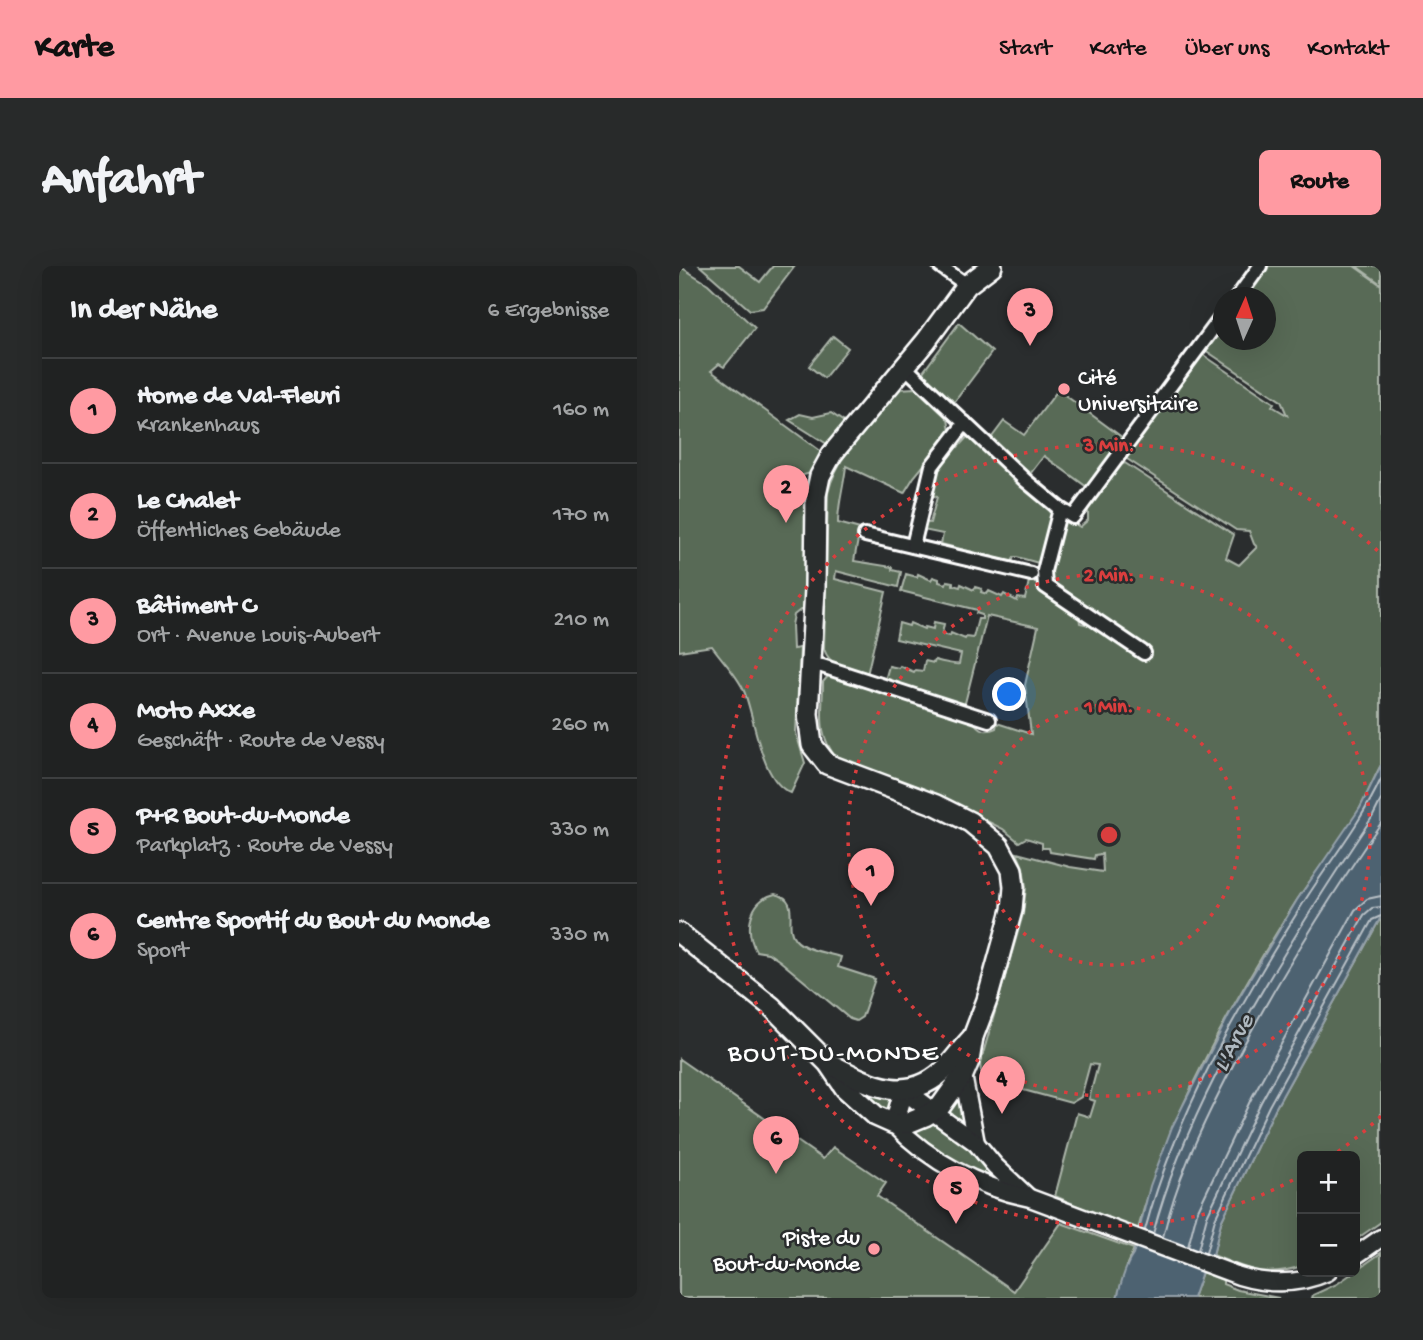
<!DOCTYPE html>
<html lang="de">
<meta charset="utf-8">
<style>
:root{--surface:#202222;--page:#282a2a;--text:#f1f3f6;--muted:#a2a4a5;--line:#3d3f40;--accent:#ff9aa2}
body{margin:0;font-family:"Gochi Hand",sans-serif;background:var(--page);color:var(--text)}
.controls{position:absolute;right:21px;bottom:21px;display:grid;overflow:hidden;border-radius:10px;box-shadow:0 7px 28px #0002}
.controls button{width:63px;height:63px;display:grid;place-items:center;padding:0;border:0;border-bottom:2px solid var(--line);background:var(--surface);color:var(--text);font:35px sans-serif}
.compass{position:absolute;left:534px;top:21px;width:63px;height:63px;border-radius:50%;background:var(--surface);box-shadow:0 7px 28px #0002;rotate:3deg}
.you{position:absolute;left:331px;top:429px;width:24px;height:24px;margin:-18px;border:5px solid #fff;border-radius:50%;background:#1a73e8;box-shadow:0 0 0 10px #1a73e833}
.badge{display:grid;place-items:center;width:46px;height:46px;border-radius:50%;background:var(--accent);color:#111;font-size:23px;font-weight:700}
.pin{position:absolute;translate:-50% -58px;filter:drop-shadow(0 2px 4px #0008)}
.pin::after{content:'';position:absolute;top:37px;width:24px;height:21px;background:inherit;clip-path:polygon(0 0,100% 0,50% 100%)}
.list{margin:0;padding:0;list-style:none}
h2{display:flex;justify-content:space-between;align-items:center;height:91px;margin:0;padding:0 28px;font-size:30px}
h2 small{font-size:23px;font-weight:400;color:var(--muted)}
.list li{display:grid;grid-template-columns:46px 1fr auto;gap:21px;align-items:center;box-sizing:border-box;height:105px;padding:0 28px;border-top:2px solid var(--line)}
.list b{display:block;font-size:26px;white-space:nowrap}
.list p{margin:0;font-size:23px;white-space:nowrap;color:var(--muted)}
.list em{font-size:23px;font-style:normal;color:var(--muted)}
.map{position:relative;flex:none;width:702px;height:1032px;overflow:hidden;border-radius:10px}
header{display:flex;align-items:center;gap:42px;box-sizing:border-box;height:98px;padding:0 35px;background:var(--accent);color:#111}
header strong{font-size:33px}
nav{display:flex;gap:38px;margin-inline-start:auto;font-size:24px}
.intro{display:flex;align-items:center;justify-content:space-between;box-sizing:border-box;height:168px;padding:0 42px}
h1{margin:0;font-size:49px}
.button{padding:18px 32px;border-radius:10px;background:var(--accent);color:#111;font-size:24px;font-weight:700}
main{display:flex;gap:42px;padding:0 42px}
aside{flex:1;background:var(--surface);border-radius:10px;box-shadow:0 7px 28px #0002}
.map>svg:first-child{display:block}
.green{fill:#586b56;stroke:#acb5aa;stroke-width:2}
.water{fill:#4e6271;stroke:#95a1aa;stroke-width:2}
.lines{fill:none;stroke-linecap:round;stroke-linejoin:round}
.shore{stroke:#b8c0c6;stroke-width:2}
.minor-casing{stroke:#fff;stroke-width:18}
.tertiary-casing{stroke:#fff;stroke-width:21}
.secondary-casing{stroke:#fff;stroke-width:23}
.primary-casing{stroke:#fff;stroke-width:24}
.minor{stroke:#2a2d2e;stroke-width:12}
.tertiary{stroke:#2a2d2e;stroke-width:16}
.secondary{stroke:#2a2d2e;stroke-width:18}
.primary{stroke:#2a2d2e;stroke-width:19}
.ring{fill:none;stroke:#da3e3e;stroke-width:3.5;stroke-dasharray:3.5 7}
.poi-dot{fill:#ff9aa2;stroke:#2a2d2e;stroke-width:2.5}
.labels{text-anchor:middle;stroke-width:5;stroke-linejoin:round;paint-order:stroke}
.poi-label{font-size:23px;fill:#fff;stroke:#2a2d2e;text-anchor:start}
.water-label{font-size:24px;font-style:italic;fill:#afb8bf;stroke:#2a2d2e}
.quarter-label{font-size:26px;letter-spacing:2px;fill:#fff;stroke:#2a2d2e}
.centre{fill:#da3e3e;stroke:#2a2d2e;stroke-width:3.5}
.ring-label{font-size:21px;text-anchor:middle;font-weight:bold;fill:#da3e3e;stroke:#2a2d2e;stroke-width:5;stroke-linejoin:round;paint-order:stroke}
</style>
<header>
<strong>Karte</strong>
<nav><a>Start</a><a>Karte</a><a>Über uns</a><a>Kontakt</a></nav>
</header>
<div class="intro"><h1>Anfahrt</h1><a class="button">Route</a></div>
<main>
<aside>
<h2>In der Nähe<small>6 Ergebnisse</small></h2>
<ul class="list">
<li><span class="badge">1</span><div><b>Home de Val-Fleuri</b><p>Krankenhaus</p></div><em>160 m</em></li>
<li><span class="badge">2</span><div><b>Le Chalet</b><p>Öffentliches Gebäude</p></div><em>170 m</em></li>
<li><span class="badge">3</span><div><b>Bâtiment C</b><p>Ort · Avenue Louis-Aubert</p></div><em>210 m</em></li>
<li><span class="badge">4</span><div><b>Moto Axxe</b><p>Geschäft · Route de Vessy</p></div><em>260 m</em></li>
<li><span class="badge">5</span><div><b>P+R Bout-du-Monde</b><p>Parkplatz · Route de Vessy</p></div><em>330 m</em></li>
<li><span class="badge">6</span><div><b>Centre Sportif du Bout du Monde</b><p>Sport</p></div><em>330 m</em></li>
</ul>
</aside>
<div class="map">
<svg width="702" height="1032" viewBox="0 0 702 1032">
<rect width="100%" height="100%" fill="#2a2d2e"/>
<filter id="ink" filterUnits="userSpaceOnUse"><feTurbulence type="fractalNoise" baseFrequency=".0143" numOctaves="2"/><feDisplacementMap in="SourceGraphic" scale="14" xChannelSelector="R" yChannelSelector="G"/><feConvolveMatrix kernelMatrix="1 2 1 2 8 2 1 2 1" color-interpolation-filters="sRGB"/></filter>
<g filter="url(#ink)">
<g class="green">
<path d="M 0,0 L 29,18 L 76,62 L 45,101 L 40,98 L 32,105 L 143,186 L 132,207 L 121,210 L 124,220 L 129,219 L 125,341 L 115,349 L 113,359 L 114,383 L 121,382 L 117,467 L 126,497 L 112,527 C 81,515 76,451 65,425 C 59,410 43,394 33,380 L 0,385 Z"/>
<polygon points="21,0 60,0 81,16 94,0 116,0 84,42 71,44"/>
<path d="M 588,0 L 675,0 L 702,19 L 702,499 C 694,513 689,528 681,542 C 663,574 638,603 618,634 C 553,736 491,846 459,963 L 435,956 L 376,930 L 398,847 L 411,851 L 416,835 L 410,833 L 419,799 L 411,798 L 402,831 L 392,837 L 311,815 C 303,811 302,807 301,798 L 344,648 L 347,621 L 344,601 L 338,587 L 391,601 L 424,606 L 423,588 L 416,589 L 415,593 L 371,586 L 370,582 L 363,582 L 363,577 L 347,572 L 340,576 L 324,563 L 290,546 L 158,492 C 137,469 144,445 144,416 L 149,410 L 154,409 L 293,454 C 300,464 306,467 317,462 L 318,457 L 352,468 L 346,419 L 359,361 L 308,350 L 285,441 L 206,414 L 210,400 L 220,402 L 221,400 L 235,406 L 236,404 L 244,405 L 246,395 L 255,397 L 256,394 C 263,396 277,399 280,398 L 282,388 L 217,373 L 220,357 L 230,360 L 231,357 L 245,363 L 246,361 L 254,363 L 255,356 L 265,358 L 263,368 L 271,370 L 272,367 L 286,373 L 287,371 L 294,372 L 299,353 L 303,353 L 303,349 L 297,347 L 298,344 L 222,325 L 227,308 L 238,311 L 239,308 L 252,314 L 254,311 L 260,313 L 260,316 L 267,318 L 268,315 L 274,316 L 274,319 L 281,321 L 282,318 L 295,324 L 296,321 L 303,323 L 302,326 L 308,328 L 310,325 L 323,331 L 325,328 L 338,335 L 339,332 L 346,333 L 350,315 L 359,317 L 359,321 L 400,349 L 401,357 L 410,359 L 414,357 L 375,324 L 368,312 L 381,259 L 388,253 L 401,261 L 409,254 L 409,242 L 441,199 L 446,197 L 555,269 L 547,292 L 560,299 L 578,281 L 575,278 L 570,265 L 557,264 L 448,193 L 448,190 L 523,88 L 595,137 L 593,140 L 608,149 L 602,135 L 526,84 L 541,62 L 544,63 L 544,74 L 586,74 L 586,32 L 565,31 Z"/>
<polygon points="677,0 702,0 702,18"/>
<polygon points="280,57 313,86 273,139 246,113 244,106"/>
<polygon points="154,70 169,82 145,112 130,100"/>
<path d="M 236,122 L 269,153 L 271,165 L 268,171 L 235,211 L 225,227 L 167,200 C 165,220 159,237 159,257 L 181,263 L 175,295 L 213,301 L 213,304 L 222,306 L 219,321 L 157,305 L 156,313 L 207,326 L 188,409 C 171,404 151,402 145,383 L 149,227 C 158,187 195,154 220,123 Z"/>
<polygon points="379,124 444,172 408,221 365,190 351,208 310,175 325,155 345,169"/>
<polygon points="152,147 165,156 148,178 110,154 121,148 134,151"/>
<polygon points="291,168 374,248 363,298 338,291 335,291 333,296 262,278 264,268 244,264 243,256 251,257 258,231 252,229 259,202 276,180 279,181"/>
<path d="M 96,628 C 123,633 104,660 116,673 C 125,684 148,687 162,691 L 159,701 L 196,713 L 183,751 L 177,755 L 171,753 L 101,695 L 89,687 L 77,685 C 66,665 69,634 96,628 Z"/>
<path d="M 702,651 L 702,956 L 676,974 L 676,890 L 623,890 L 623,1000 C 587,1012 568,1004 534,989 L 542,956 L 596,843 Z"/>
<polygon points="0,793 144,893 154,881 207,917 198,930 335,1025 382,957 455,983 448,998 448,1007 438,1032 0,1032"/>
<polygon points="168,814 212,831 210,846 207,846"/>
<polygon points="283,825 290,865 264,847"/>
<polygon points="257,854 284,872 328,922 249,883 233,865"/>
<polygon points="702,987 702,1032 633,1032 634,1029 658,1018"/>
<polygon points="523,1006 544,1014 544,1018 559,1024 600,1032 514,1032"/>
</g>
<path class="water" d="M 702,499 L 702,651 L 596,843 L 542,956 L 534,989 L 523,1006 L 514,1032 L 438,1032 C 441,1020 447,998 454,989 L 471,920 L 493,861 L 553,743 L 618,634 L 681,542 Z"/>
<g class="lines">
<g class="shore">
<path d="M 466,964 C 497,848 559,741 623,639 C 649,597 681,559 702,513"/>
<path d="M 474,968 C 489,910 512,858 539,805 C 585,716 638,633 694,550 L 702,534"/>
<path d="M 484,971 C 497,915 521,864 547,813 C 592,724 645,640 702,557"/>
<polyline points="509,981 518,946 573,831 676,644 688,633 702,630"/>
<polyline points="519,984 528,950 582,836 685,649 693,642 702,641"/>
<polyline points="527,987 536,953 590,840 693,654 702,650"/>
</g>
<g class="minor-casing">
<g id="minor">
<polyline points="261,0 288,19"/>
<polyline points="558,32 581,0"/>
<polyline points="226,101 346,214 381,243 394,251 544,49"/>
<polyline points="381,243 365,305 366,320 465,387"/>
<polyline points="186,269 352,308"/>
<polyline points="234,280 253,200 286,157"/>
<polyline points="132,399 143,400 310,454"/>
</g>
</g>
<g class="tertiary-casing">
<g id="tertiary">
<polyline points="284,809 297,877"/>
<polyline points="254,846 297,877 316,900 348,930"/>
<path d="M 215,858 C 251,896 300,921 351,932 L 560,1010 C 590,1019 620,1019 649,1006"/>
<polyline points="676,990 702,972"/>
</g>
</g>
<g class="secondary-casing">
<polyline id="secondary" points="215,858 225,824 254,846"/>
</g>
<g class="primary-casing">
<g id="primary">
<polyline points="0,667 93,741 149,797 166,822 197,850 215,858 229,857 246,850 261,841 284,809 290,795 294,771 308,734 333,644 335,621 333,604 320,580 291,556 257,539 148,498 133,479 129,448 136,323 137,229 141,210 153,188 247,75 288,19 313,0"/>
<path d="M 153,799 C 193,820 232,840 269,800 C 277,791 285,780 294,771"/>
</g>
</g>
<use href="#minor" class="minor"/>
<use href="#tertiary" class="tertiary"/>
<use href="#secondary" class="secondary"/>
<use href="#primary" class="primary"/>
</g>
</g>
<g class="ring">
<circle cx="430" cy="569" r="130"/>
<circle cx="430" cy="569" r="261"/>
<path d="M702 850A391 391 0 0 1 654 889M623 909A391 391 0 1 1 702 288"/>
</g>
<g class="poi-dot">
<circle cx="385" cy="123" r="7"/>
<circle cx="195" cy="983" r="7"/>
</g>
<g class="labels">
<g class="poi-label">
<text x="399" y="118">Cité<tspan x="399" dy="26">Universitaire</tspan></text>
<text x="181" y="978" text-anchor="end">Piste du<tspan x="181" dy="26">Bout-du-Monde</tspan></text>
</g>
<g class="water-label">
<text transform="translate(553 776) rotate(-62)" y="8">L'Arve</text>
</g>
<g class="quarter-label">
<text x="155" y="794">BOUT-DU-MONDE</text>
</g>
</g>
<circle cx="430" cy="569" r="10" class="centre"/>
<g class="ring-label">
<text x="430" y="185">3 Min.</text>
<text x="430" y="315">2 Min.</text>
<text x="430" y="446">1 Min.</text>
</g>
</svg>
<div class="controls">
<button>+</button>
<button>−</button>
</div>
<svg class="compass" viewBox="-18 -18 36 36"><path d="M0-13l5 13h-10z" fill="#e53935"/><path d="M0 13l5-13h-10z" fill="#a2a4a5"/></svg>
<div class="you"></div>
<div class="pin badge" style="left:192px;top:640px">1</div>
<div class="pin badge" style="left:107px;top:257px">2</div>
<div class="pin badge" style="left:351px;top:80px">3</div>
<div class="pin badge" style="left:323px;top:848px">4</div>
<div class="pin badge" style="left:277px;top:958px">5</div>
<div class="pin badge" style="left:97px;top:908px">6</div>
</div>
</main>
